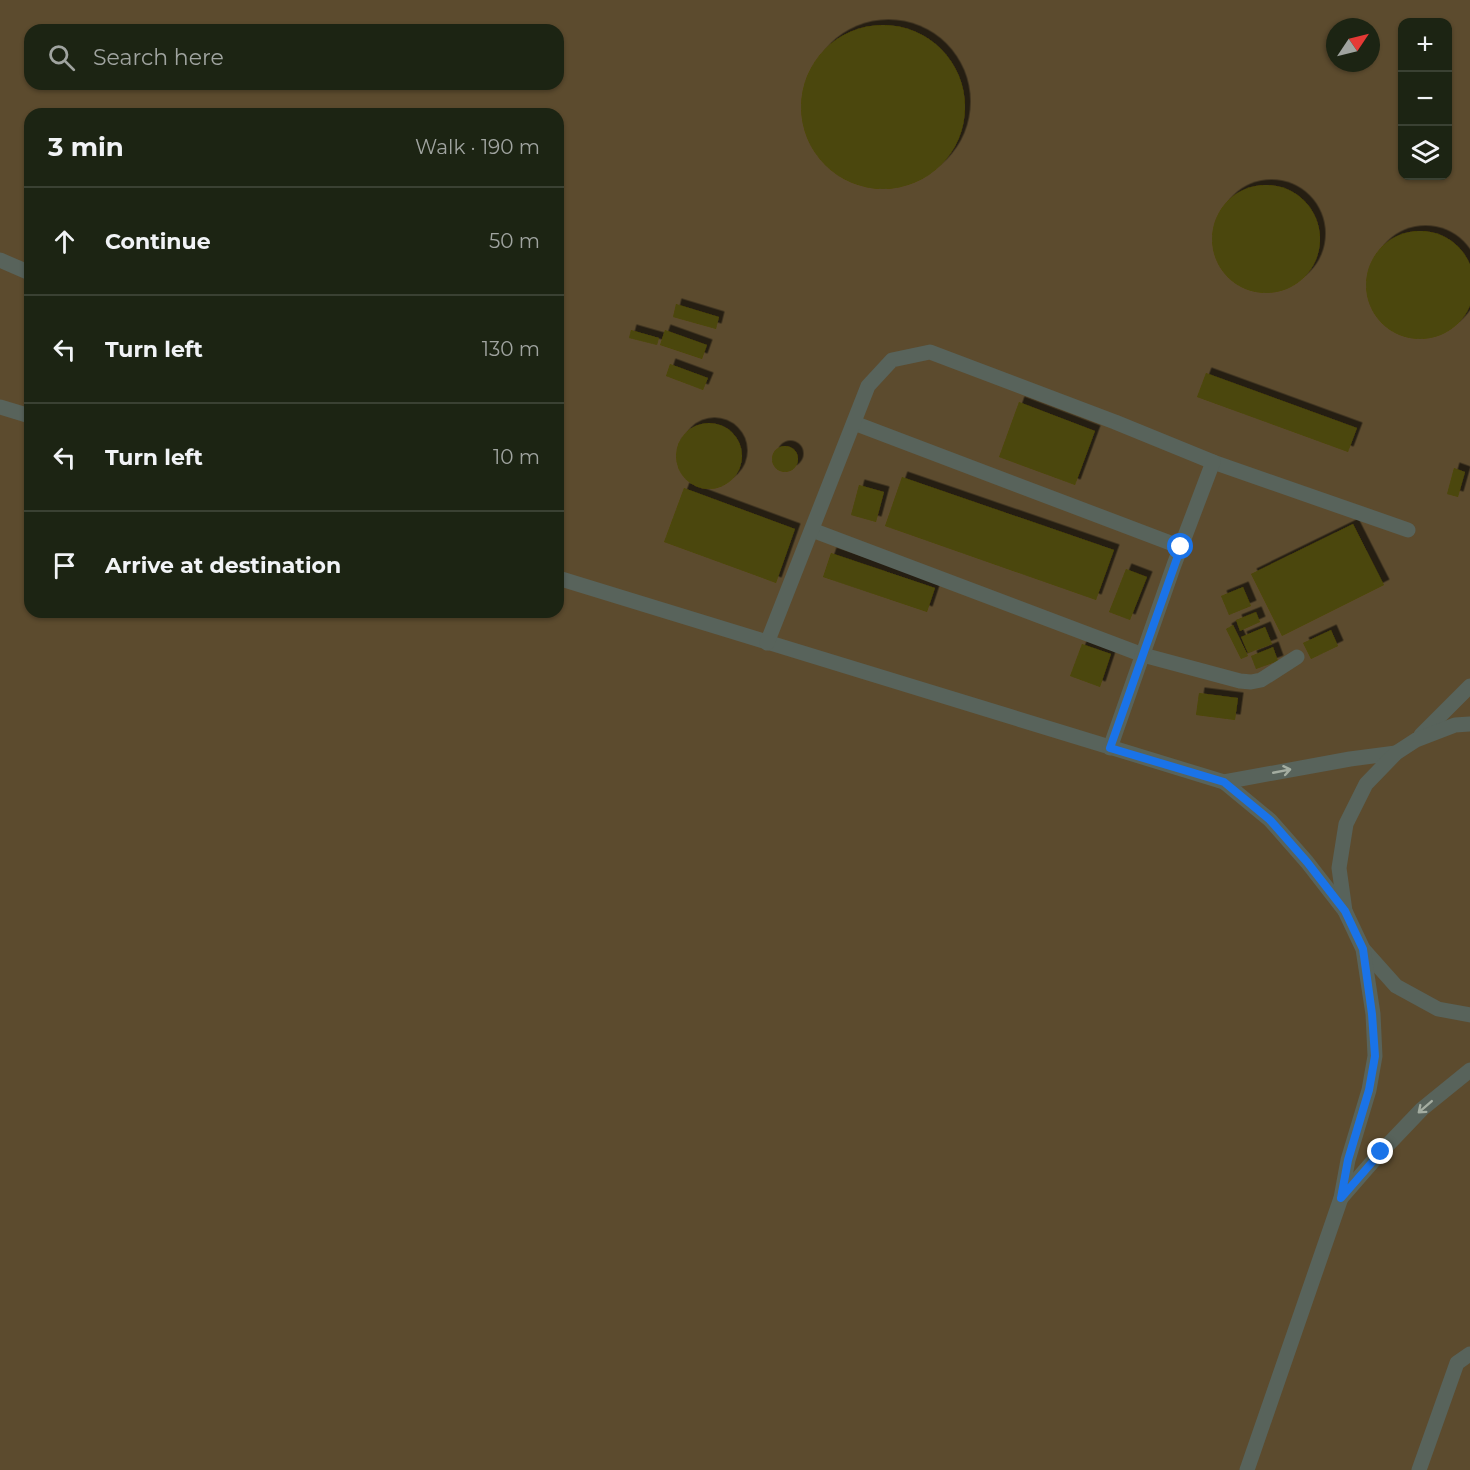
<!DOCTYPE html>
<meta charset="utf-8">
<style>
:root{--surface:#1c2413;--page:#293021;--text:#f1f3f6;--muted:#a0a4a0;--line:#3a4133}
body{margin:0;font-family:Montserrat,sans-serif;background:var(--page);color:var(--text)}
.controls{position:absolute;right:18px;top:18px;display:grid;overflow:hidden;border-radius:12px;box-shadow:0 2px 4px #0004}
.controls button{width:54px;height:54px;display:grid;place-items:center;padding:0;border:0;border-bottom:2px solid var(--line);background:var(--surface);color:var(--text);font:30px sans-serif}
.compass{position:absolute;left:1326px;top:18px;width:54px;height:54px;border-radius:50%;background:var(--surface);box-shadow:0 2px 4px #0004;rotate:55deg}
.stop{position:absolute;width:18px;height:18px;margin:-14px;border:4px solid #1a73e8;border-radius:50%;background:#fff}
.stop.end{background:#1a73e8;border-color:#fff;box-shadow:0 2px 6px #0008}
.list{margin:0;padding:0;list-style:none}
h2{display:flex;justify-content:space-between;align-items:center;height:78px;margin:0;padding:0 24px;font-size:26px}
h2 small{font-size:20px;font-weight:400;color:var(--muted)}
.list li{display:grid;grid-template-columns:39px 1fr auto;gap:18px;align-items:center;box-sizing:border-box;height:108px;padding:0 24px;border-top:2px solid var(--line)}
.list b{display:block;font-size:22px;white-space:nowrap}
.list em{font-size:20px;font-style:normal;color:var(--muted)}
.icon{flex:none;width:33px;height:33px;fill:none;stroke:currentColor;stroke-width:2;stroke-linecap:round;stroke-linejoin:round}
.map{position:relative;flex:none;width:1470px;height:1470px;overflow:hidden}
.search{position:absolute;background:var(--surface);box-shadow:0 2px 4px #0004;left:24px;top:24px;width:540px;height:66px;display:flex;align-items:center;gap:15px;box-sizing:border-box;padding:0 21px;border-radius:18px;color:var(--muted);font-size:22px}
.panel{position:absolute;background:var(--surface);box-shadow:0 2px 4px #0004;left:24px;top:108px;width:540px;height:510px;border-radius:18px}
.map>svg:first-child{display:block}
.green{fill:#5c4b2e;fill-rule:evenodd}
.building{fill:#4c4708;filter:url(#shadow)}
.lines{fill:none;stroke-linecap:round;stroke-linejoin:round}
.minor{stroke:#58635b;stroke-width:15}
.oneway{stroke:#a4ada1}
.route{stroke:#1a73e8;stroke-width:8}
</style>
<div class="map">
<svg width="1470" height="1470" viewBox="0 0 1470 1470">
<defs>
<filter id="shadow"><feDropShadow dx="5.5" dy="-5.5" stdDeviation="0" flood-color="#0009"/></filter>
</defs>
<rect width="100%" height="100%" fill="#263019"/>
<path class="green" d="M 0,0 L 1470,0 L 1470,1470 L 0,1470 ZM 1402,22 L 1448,22 L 1448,176 L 1402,176 ZM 1335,27 L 1371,27 L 1371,63 L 1335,63 ZM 30,30 L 558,30 L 558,84 L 30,84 ZM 30,114 L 558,114 L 558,612 L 30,612 Z"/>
<g class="building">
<circle cx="883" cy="107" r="82"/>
<circle cx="1266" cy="239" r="54"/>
<circle cx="1420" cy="285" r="54"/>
<polygon points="676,304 719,317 716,329 673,317"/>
<polygon points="631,330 659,338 657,345 629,338"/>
<polygon points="665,330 707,345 702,359 660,345"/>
<polygon points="670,364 708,378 703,390 666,376"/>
<polygon points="1206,373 1357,428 1348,452 1197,397"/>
<polygon points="1019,402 1095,431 1075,485 999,457"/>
<circle cx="709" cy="456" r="33"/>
<circle cx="785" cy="459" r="13"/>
<polygon points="1454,468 1465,472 1458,497 1447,494"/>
<polygon points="902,477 1114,550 1096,600 885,526"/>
<polygon points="859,485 884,492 876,522 851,515"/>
<polygon points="684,488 795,529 776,583 664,542"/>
<polygon points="1353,524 1384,585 1282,636 1251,574"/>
<polygon points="831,553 935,588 927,612 823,577"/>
<polygon points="1126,569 1147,577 1130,620 1109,612"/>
<polygon points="1243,587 1251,606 1229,615 1221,596"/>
<polygon points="1256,612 1260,622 1240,631 1236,620"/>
<polygon points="1233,625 1248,656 1241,659 1226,629"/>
<polygon points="1265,627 1272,644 1248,653 1241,637"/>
<polygon points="1331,630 1338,646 1311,659 1303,643"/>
<polygon points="1082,644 1111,654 1100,687 1070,676"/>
<polygon points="1273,647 1278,661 1256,669 1251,656"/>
<polygon points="1199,693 1238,698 1235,720 1196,715"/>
</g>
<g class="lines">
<g class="minor">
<polyline points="0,260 30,273"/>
<polyline points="0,407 30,416"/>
<polyline points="854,423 1181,547"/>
<polyline points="1213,462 1408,530"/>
<polyline points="812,530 1143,655 1240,681 1251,682 1261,680 1297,657"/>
<polyline points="558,578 1224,782 1270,820 1307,862 1345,911"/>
<polyline points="767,643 868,386 892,360 930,352 1115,422 1213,462 1174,565 1110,748"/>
<polyline points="1421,735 1470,686"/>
<polyline points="1224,782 1350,759 1396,753"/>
<polyline points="1363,949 1396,986 1438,1009 1470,1015"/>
<polyline points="1341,1198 1381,1152 1422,1109 1470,1070"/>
<polyline points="1247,1470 1341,1198 1348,1160 1369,1090 1375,1056 1373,1014 1363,949 1345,911 1339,868 1346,824 1366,784 1396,753 1416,740 1455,725 1470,724"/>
<polyline points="1419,1470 1457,1363 1470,1354"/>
</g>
</g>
<defs><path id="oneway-shaft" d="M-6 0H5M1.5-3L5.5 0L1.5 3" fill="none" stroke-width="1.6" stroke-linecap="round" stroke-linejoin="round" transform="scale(1.5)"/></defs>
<g class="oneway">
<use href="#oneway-shaft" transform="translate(1282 771) rotate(-11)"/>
<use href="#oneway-shaft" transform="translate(1425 1107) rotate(139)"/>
</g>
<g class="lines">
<polyline class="route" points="1181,547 1110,748 1224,782 1270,820 1307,862 1345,911 1363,949 1372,1014 1375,1056 1369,1090 1348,1160 1341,1198 1381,1152"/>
</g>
</svg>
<div class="controls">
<button>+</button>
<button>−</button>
<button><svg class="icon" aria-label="layers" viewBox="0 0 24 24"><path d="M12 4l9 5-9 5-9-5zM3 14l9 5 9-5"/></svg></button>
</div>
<svg class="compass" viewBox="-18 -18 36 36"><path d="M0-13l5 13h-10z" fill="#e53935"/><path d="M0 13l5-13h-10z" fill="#a0a4a0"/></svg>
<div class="stop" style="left:1181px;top:547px"></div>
<div class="stop end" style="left:1381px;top:1152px"></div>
<div class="search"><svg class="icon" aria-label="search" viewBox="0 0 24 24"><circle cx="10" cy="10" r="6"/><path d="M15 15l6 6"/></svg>Search here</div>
<section class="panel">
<h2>3 min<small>Walk · 190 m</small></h2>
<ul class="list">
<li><svg class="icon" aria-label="ahead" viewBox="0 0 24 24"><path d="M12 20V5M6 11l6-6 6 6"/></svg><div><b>Continue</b></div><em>50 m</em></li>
<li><svg class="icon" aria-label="left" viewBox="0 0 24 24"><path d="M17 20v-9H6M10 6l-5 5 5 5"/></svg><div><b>Turn left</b></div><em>130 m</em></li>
<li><svg class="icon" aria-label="left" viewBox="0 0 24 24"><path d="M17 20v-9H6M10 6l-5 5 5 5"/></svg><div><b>Turn left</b></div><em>10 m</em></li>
<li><svg class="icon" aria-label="arrive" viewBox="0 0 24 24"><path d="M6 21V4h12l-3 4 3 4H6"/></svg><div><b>Arrive at destination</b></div></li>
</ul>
</section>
</div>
